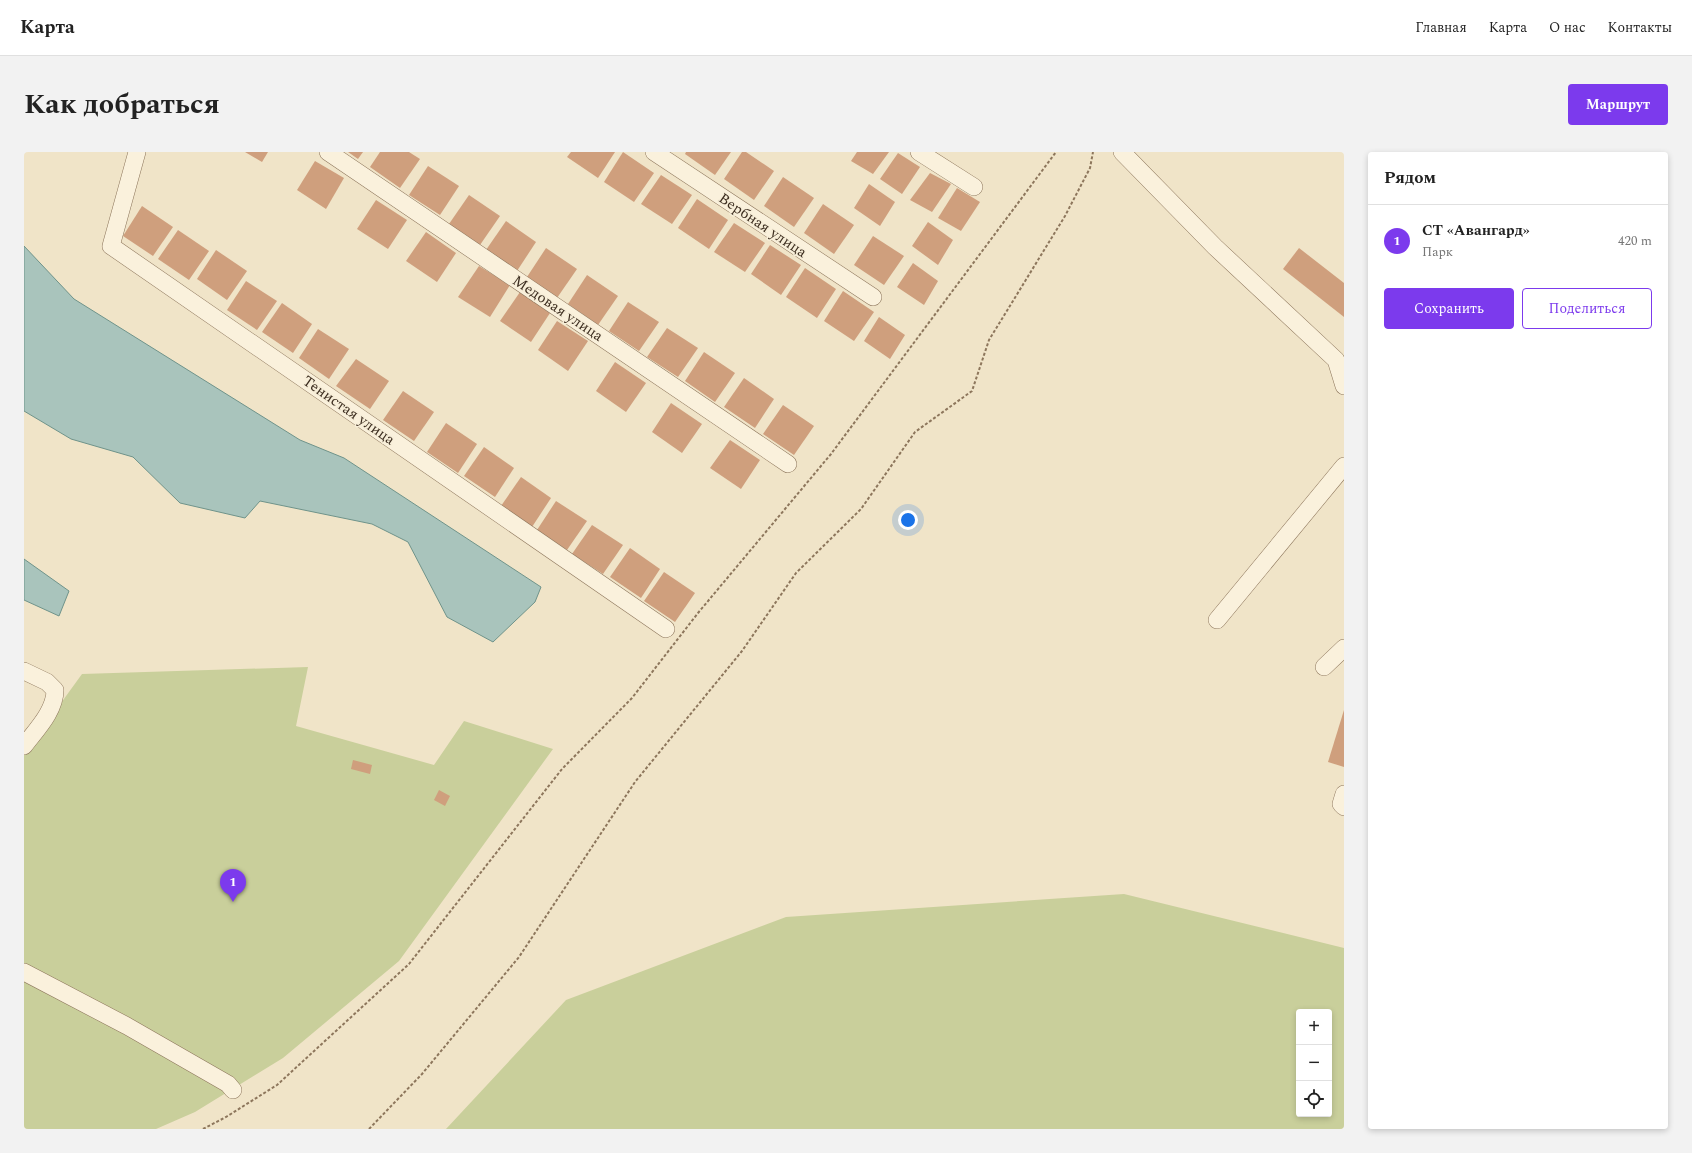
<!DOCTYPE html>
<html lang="ru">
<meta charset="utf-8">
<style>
:root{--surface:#fff;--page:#f2f2f2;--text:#222;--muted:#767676;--line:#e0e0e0;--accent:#7c3aed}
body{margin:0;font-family:Spectral,serif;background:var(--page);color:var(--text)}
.controls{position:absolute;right:12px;bottom:12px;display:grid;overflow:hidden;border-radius:4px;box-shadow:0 2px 6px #0003}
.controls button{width:36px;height:36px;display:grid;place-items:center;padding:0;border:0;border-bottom:1px solid var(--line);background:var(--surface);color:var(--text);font:20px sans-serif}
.you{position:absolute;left:884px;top:368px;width:14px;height:14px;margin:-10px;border:3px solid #fff;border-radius:50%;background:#1a73e8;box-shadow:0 0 0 6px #1a73e833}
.badge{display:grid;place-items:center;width:26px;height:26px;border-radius:50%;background:var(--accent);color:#fff;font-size:13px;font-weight:700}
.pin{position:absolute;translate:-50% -33px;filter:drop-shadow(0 1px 2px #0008)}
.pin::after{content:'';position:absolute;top:21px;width:14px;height:12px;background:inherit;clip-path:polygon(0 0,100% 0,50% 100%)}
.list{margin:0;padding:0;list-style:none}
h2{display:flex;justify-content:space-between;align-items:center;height:52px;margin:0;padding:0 16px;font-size:17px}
h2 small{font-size:13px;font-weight:400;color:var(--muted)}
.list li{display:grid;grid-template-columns:26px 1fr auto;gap:12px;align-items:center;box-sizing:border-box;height:72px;padding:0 16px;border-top:1px solid var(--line)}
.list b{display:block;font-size:15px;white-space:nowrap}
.list p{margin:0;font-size:13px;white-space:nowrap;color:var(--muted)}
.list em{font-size:13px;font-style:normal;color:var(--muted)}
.actions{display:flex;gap:8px;padding:12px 16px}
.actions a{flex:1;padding:9px 0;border:1px solid var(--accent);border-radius:4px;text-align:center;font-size:14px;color:var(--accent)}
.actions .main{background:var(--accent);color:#fff}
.icon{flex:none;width:22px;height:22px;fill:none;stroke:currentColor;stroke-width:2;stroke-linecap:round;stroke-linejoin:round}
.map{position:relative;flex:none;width:1320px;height:977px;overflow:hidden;border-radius:4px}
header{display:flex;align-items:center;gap:24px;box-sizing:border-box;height:56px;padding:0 20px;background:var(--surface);border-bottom:1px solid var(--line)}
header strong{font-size:19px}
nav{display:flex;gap:22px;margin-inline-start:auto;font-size:14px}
.intro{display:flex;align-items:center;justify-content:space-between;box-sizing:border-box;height:96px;padding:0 24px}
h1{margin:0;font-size:28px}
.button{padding:10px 18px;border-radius:4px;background:var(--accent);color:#fff;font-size:14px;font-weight:700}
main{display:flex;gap:24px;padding:0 24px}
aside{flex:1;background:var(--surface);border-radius:4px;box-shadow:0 2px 6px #0003}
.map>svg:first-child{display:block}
.green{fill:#c9cf9b;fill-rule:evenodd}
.water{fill:#a9c4bc;stroke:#6f938a}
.building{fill:#cf9f7d}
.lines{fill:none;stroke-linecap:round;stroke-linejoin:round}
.minor-casing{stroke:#8d765c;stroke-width:18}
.path{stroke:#8d765c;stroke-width:2;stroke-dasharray:3 2;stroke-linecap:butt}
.minor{stroke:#faf1dc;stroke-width:17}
.labels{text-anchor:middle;stroke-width:3;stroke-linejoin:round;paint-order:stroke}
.street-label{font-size:15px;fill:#3d2e20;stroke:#f7eed8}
</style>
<header>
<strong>Карта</strong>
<nav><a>Главная</a><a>Карта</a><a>О нас</a><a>Контакты</a></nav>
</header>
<div class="intro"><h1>Как добраться</h1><a class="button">Маршрут</a></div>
<main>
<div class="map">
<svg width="1320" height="977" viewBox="0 0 1320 977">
<rect width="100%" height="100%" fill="#f0e4c8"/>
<g class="green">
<polygon points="284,515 272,574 410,613 440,569 529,597 375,809 259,906 171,960 132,977 0,977 0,602 58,522"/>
<path d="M 1100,742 L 1320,796 L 1320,977 L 422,977 L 542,848 L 762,765 ZM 1275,860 L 1305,860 L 1305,962 L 1275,962 Z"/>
</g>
<g class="water">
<polygon points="0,94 50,147 276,288 320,306 517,435 511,450 469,490 423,465 384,390 348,372 236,349 221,366 156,351 109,305 47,287 0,259"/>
<polygon points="0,407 45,439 35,464 0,448"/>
</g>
<g class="building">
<polygon points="221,0 244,0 238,10"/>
<polygon points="324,0 339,0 334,7"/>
<polygon points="356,0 385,0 396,7 376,36 346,15"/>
<polygon points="547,0 591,0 574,26 543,5"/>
<polygon points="599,0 630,21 610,50 580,30"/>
<polygon points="662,0 707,0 691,23 661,2"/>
<polygon points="718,0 722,0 750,19 730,48 700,27"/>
<polygon points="833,0 865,0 849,22 827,9"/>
<polygon points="874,1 896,15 878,42 856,27"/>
<polygon points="291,9 320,26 302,57 273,38"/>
<polygon points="404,14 435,34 416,63 385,43"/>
<polygon points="906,21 927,32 908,60 886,48"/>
<polygon points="637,23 668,43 648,72 617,52"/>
<polygon points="759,25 790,46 770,75 740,54"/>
<polygon points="845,32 871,50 856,74 830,56"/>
<polygon points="933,36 956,50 937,79 914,66"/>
<polygon points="445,43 476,64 456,93 425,72"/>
<polygon points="673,47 704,68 685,97 654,76"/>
<polygon points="352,48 383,68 364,97 333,77"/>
<polygon points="799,52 830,73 810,102 780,81"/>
<polygon points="118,54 149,75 129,104 99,84"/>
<polygon points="482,69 512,90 493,119 462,98"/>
<polygon points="904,70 929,88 914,113 888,94"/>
<polygon points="710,71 741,91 721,120 690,100"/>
<polygon points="154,78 185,99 165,128 134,107"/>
<polygon points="402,80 432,101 413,130 382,109"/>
<polygon points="849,84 880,104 860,133 830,113"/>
<polygon points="746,93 777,113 757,143 727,122"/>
<polygon points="522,96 553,117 533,146 503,125"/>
<polygon points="1275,96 1320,131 1320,165 1259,117"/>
<polygon points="192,98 223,119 203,148 173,127"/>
<polygon points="889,111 914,129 900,153 873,135"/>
<polygon points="455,114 486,133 466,165 434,145"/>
<polygon points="781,116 812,137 793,166 762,145"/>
<polygon points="563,123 594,144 574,173 544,152"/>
<polygon points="222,129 253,149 233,178 203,158"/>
<polygon points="819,139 850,160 830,189 800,169"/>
<polygon points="496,140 526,161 507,190 476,169"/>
<polygon points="604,150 635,170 615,199 585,179"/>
<polygon points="258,151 288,172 269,201 238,180"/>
<polygon points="855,165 881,183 866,207 840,189"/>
<polygon points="533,169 564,189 544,219 514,198"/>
<polygon points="643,176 674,196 654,225 623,205"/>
<polygon points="294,177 325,197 305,227 275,206"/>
<polygon points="680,200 711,221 691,250 661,229"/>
<polygon points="332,207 365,229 346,257 312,234"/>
<polygon points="591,210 622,231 602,260 572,239"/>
<polygon points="720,226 750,247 731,276 700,255"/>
<polygon points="379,239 410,260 390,289 359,268"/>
<polygon points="647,251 678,272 658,301 628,280"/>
<polygon points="759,253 790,274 770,303 739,282"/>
<polygon points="422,271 453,292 434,321 403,300"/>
<polygon points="706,288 736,308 717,337 686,316"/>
<polygon points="460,295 490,316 471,345 440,324"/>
<polygon points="497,325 527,346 508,375 477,354"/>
<polygon points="532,349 563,369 543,398 513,378"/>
<polygon points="568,373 599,393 579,422 548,402"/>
<polygon points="606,396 636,417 617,446 586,425"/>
<polygon points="640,420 671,441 651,470 620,449"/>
<polygon points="1320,558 1320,615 1304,610"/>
<polygon points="329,608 348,613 346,622 327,617"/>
<polygon points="415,638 426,644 421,654 410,648"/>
</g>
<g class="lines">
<g class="minor-casing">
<g id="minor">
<polyline points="113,0 87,94 642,477"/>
<polyline points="304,0 764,312"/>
<polyline points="630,0 849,145"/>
<polyline points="895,0 950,35"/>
<polyline points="1098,0 1191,95 1312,208 1320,234"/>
<polyline points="1193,468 1320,314"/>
<polyline points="1300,515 1320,496"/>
<path d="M 0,519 L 23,530 L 31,538 C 31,559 12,578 0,594"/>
<polyline points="1320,642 1317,652 1320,655"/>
<polyline points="0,820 103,874 204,932 209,938"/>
</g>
</g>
<g class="path">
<polyline points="179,977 202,965 253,933 385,812 538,617 608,546 674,461 807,302 1032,0"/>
<polyline points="345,977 398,922 495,805 611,630 718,499 772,421 837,357 891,280 948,239 965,188 1041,64 1066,16 1069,0"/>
</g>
<use href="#minor" class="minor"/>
</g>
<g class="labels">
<g class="street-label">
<text transform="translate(739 73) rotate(34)" y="5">Вербная улица</text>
<text transform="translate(534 156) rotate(34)" y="5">Медовая улица</text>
<text transform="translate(325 258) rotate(35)" y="5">Тенистая улица</text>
</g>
</g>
</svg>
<div class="controls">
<button>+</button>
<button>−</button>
<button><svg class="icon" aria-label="locate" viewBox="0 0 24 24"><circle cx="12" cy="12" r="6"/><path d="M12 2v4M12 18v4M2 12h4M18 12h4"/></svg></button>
</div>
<div class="you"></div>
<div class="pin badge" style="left:209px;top:750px">1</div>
</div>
<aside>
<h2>Рядом<small></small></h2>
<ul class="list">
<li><span class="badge">1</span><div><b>СТ «Авангард»</b><p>Парк</p></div><em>420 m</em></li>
</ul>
<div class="actions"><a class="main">Сохранить</a><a>Поделиться</a></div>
</aside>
</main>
